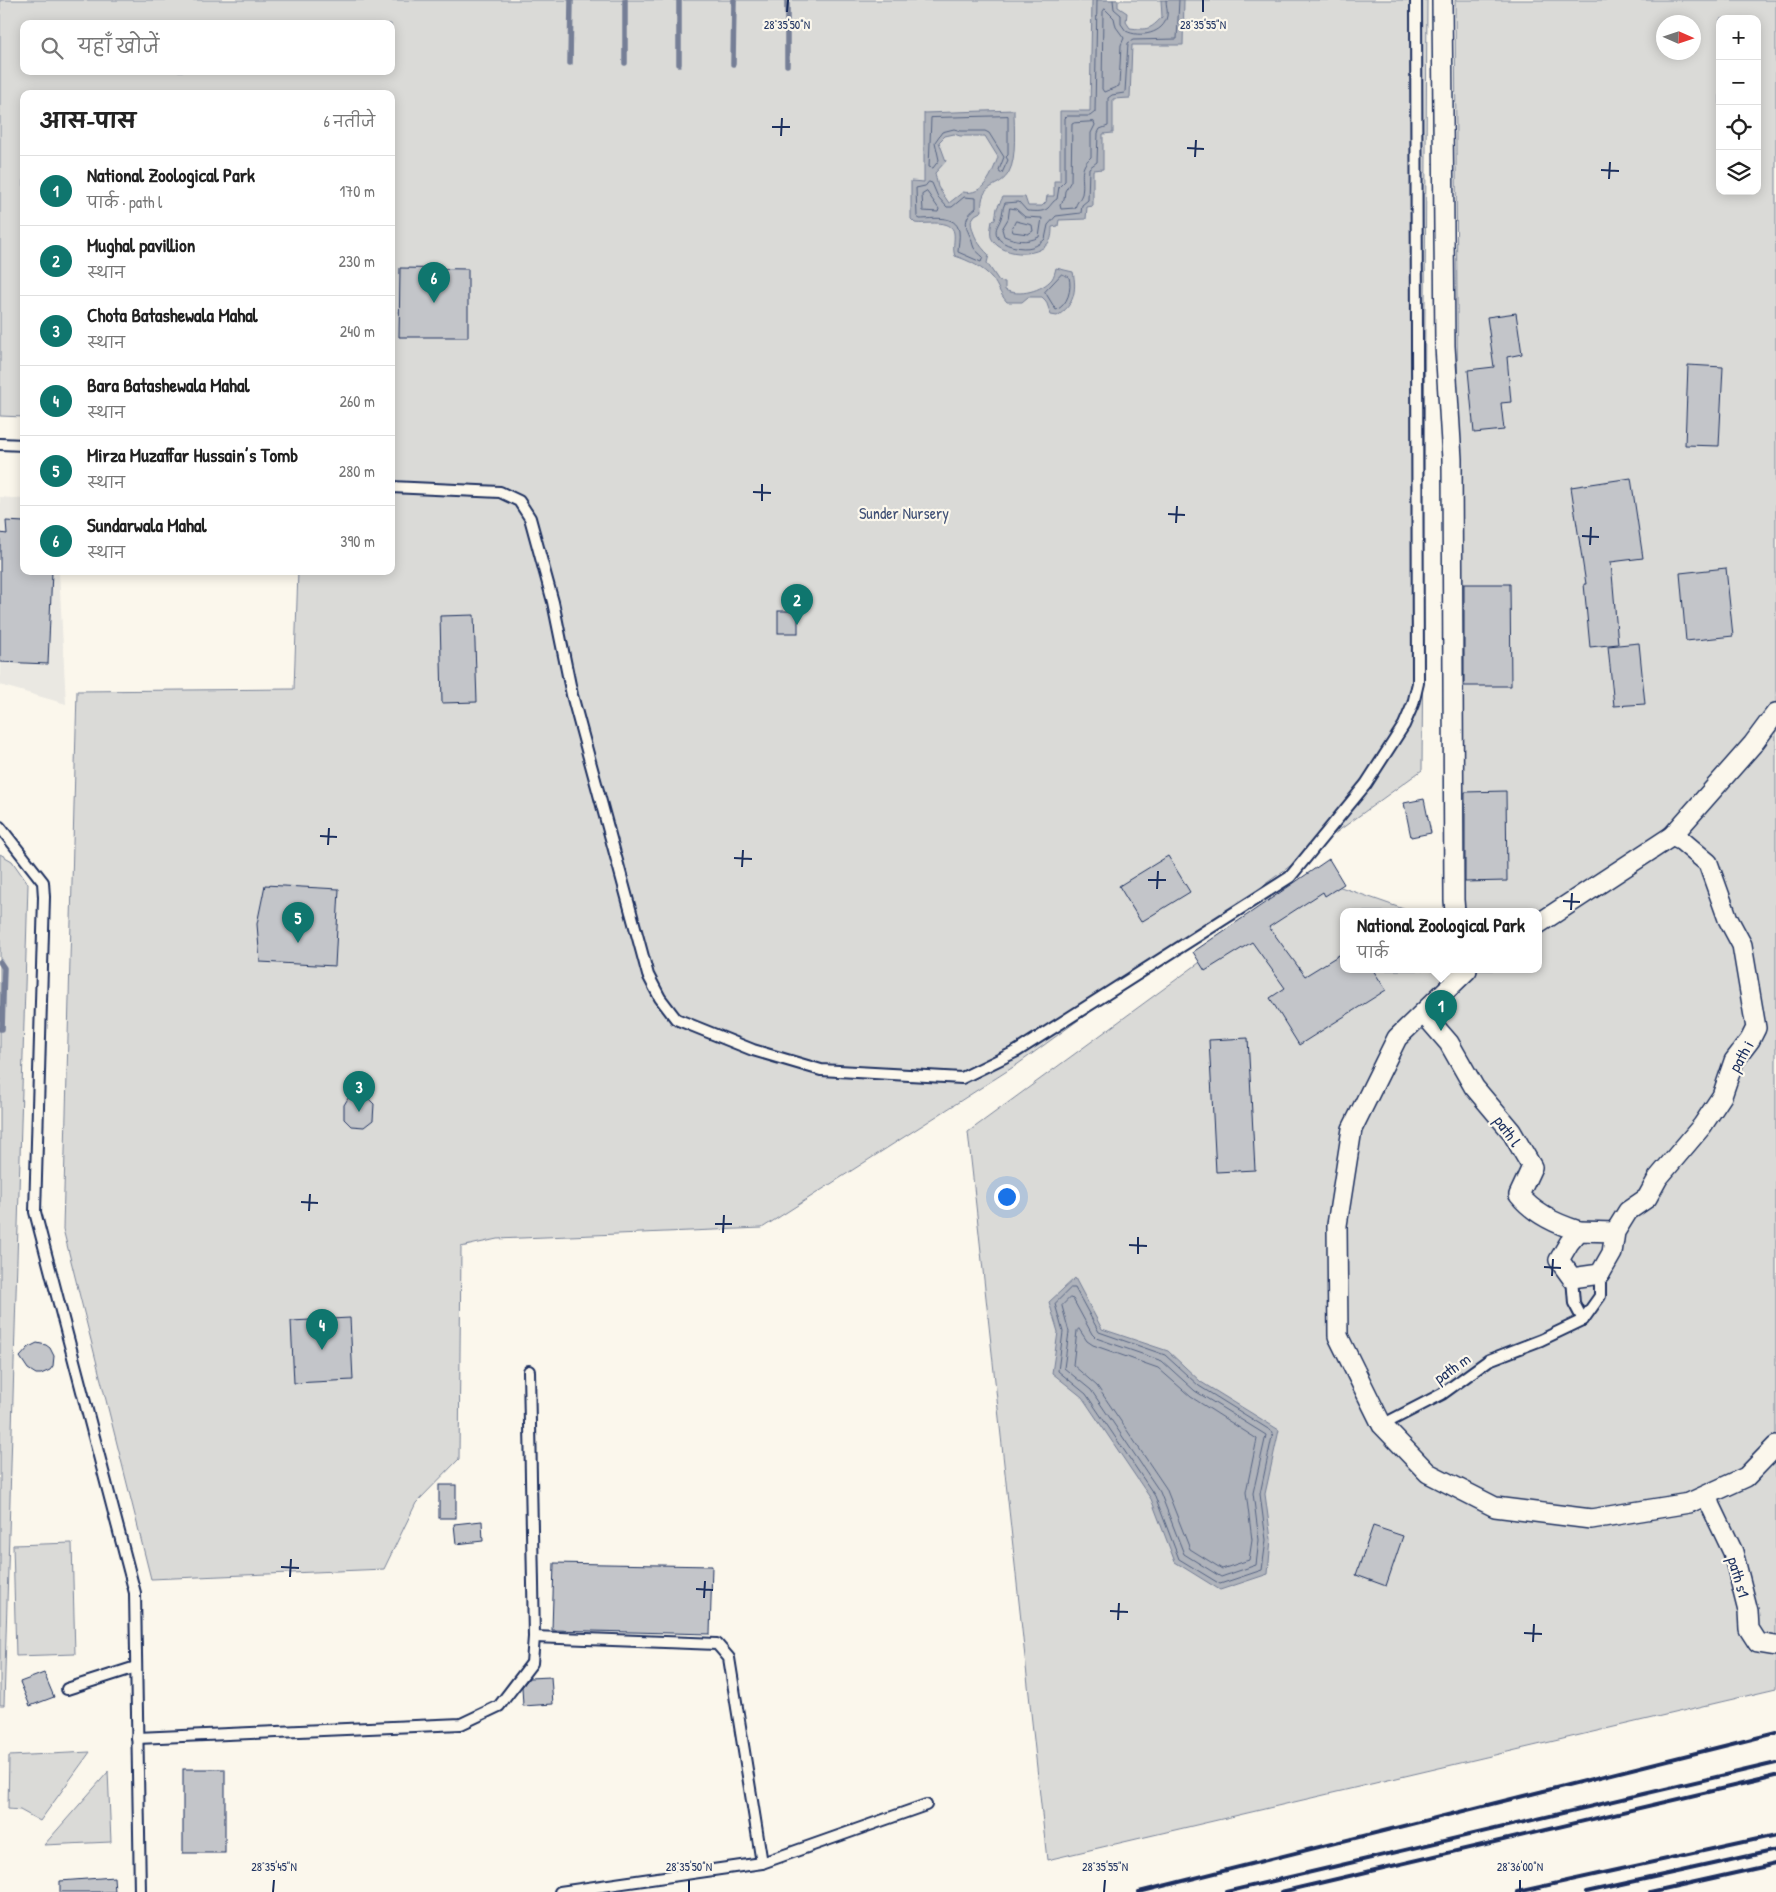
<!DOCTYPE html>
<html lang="hi">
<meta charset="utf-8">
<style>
:root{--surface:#fff;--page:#f6f6f6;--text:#222;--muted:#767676;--line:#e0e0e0;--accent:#0f766e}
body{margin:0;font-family:"Patrick Hand","Playpen Sans Deva",sans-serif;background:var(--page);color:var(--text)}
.controls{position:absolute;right:15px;top:15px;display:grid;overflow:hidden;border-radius:10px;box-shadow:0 2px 12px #0003}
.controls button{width:45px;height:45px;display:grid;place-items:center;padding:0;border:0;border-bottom:1px solid var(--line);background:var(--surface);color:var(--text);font:25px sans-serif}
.compass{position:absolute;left:1656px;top:15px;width:45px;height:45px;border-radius:50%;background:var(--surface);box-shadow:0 2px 12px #0003;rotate:93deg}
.you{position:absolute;left:1006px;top:1196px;width:18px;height:18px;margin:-12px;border:4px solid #fff;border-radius:50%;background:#1a73e8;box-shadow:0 0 0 8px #1a73e833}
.badge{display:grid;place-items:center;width:32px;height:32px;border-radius:50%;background:var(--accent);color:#fff;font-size:16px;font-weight:700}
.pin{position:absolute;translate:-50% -41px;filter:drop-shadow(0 1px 2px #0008)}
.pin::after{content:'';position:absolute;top:26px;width:18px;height:15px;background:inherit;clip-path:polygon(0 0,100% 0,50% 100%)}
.popup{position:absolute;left:1340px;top:908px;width:202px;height:65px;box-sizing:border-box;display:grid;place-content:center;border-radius:10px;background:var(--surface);filter:drop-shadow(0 1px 4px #0005);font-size:16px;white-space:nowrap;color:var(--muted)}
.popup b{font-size:19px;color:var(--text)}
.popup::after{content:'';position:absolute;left:50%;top:100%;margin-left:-10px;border:10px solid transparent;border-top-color:var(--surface)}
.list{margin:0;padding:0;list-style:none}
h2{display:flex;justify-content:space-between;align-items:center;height:65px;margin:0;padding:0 20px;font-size:21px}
h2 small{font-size:16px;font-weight:400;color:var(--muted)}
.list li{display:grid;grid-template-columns:32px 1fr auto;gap:15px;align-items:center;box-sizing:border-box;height:70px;padding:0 20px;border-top:1px solid var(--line)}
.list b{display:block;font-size:19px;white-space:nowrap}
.list p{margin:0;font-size:16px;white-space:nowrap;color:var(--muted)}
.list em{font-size:16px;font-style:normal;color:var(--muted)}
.icon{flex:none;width:28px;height:28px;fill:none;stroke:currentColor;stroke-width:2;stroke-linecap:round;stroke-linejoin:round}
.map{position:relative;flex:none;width:1776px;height:1892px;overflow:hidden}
.search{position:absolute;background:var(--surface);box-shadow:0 2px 12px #0003;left:20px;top:20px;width:375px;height:55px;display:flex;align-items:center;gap:12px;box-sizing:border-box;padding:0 18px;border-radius:10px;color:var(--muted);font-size:19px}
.panel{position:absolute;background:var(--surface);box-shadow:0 2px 12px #0003;left:20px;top:90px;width:375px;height:485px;border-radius:10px}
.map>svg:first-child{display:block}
.built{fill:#eae8e2}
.green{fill:#dadad7;stroke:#7a849a;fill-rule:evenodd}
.water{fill:#afb3bb;stroke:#747e96;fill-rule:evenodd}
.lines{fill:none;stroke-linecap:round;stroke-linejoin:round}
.shore{stroke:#566483;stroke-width:1}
.stream{stroke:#747e96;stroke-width:5.5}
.building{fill:#c3c5c9;stroke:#1b2f5e}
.lane-casing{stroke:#1b2f5e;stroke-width:14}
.street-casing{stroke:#1b2f5e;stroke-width:22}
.lane{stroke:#fbf7ec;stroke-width:10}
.street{stroke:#fbf7ec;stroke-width:19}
.rail{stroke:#1b2f5e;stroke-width:4}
.ticks{fill:none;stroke:#1b2f5e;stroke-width:2}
.labels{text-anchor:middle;stroke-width:4.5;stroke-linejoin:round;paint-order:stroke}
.park-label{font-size:16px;fill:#415176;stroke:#fbf7ec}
.street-label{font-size:16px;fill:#1b2f5e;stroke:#fbf7ec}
.ticks-label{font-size:12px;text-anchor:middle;fill:#1b2f5e;stroke:#fbf7ec;stroke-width:4.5;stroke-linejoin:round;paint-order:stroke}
</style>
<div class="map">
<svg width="1776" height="1892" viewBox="0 0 1776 1892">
<rect width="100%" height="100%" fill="#fbf7ec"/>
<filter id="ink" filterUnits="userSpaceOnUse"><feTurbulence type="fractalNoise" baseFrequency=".02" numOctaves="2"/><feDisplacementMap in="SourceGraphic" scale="10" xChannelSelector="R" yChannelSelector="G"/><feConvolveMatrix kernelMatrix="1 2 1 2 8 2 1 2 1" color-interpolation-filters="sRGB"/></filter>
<g filter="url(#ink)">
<polygon class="built" points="0,497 24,499 24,571 59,571 66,704 0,685"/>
<g class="green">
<path d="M 0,0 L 1427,0 L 1422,770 L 1018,1064 L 762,1228 L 497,1239 L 461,1247 L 459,1459 L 416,1503 L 384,1569 L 151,1579 L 63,1229 L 77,691 L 294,689 L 298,571 L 391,571 L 391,94 L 24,94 L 24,417 L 0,416 ZM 24,24 L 391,24 L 391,71 L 24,71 Z"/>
<path d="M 1455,0 L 1776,0 L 1776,1689 L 1047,1860 L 968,1132 L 1315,878 L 1412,912 L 1344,912 L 1344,970 L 1538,970 L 1538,912 L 1461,912 ZM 1720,19 L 1757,19 L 1757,191 L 1720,191 ZM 1664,22 L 1694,22 L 1694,52 L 1664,52 Z"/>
<polygon points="0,854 12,861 28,884 4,1705 0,1705"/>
<polygon points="72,1543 75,1654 16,1656 13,1545"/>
<polygon points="90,1752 40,1821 20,1810 8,1809 9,1756"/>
<polygon points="108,1771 111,1842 44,1845 108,1772"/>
</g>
<g class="water">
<path d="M 1092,0 L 1118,0 L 1118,7 L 1127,13 L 1126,22 L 1130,28 C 1147,30 1150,30 1162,17 L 1161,0 L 1184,0 L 1183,45 L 1132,45 L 1130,98 L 1113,99 L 1113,133 L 1103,134 L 1103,169 L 1093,170 L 1093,206 L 1087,207 L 1086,219 L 1059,220 L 1058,226 L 1052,227 C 1052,231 1052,238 1049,242 C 1038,259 998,256 991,237 C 990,232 991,226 992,221 L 995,220 L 997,208 L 1003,197 L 1025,197 L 1028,206 L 1042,206 L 1046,202 L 1047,196 L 1054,196 L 1054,181 L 1060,181 L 1060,111 L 1090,111 Z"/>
<path d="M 1014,110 C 1014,126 1017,158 1009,172 C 1000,190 979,181 982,211 L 975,215 L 971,221 C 972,234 979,246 989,255 L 987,263 L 999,281 L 1005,282 L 1005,290 C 1019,297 1042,291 1052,279 C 1054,276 1055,272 1056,268 L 1073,272 C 1077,290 1074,306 1057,316 L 1051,315 L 1046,301 L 1042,297 L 1028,297 L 1022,302 L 1007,302 C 999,293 999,287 992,278 C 984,268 968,260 955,256 C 952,248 955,241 954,233 C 952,218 925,225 915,223 L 911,219 L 911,181 L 924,182 L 924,113 ZM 954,134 L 960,136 L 985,136 L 998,157 C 992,174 984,196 963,192 L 949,203 L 938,187 L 935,173 L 946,161 L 939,142 L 945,136 Z"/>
<polygon points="1075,1278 1102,1329 1168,1351 1201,1382 1279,1430 1265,1494 1271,1539 1268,1574 1220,1590 1175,1562 1151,1499 1082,1397 1052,1373 1058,1332 1049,1302"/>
</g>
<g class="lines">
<g class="shore">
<path d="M 1097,0 L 1095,112 L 1090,116 L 1067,116 L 1065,118 L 1065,181 L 1059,187 L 1057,199 C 1052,202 1052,204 1048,208 C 1043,213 1033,211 1027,211 L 1019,202 L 1005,203 C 1002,209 1003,213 1001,218 C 999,225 994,228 997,236 C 1001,246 1023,250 1032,247 C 1037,246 1042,242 1045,239 L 1048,225 L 1056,216 L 1081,213 L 1082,205 L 1088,200 L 1089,168 L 1097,162 L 1098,133 L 1100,129 L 1108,126 L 1108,98 L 1112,95 L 1124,93 L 1125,92 L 1128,43 L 1133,40 L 1177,39 L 1179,0"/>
<path d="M 1113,0 L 1114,9 L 1121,15 L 1121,24 L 1126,31 C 1139,38 1164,34 1167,16 C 1168,11 1166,5 1166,0"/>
<polygon points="1105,9 1114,18 1116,27 1124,38 1121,45 1119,86 1104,92 1102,89 1103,12"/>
<polygon points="1008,116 1008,155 1006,157 1008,160 1002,173 1000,173 999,170 1004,157 989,133 985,131 961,131 954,129 942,132 935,142 939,160 933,168 929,167 931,118"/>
<path d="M 1094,122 L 1095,125 L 1091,133 L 1091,157 C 1077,170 1085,178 1082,194 C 1081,198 1076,203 1075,208 L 1061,209 L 1060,205 L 1064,199 L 1065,191 L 1071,181 L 1072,124 L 1074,123 Z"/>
<path d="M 929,182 L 932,183 L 938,197 L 947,207 L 952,207 L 964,197 L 976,198 L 976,208 C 965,216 964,224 970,236 C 972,239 972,244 974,248 C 976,251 980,254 983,257 L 981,262 L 958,252 C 958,245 960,238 959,231 C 956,214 932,219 920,219 L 917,217 L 916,188 L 925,186 Z"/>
<polygon points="927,192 939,209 938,212 923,211 922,195"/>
<path d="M 1010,208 L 1016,209 L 1025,217 L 1042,218 L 1039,237 C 1027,243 1016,241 1004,236 L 1002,229 L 1008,219 Z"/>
<polygon points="1016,221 1032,225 1033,231 1028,234 1013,232 1012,229"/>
<path d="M 1062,274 L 1069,277 C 1072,289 1068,305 1056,310 L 1045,292 Z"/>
<polygon points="1071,1288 1075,1288 1099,1332 1165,1355 1199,1386 1273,1432 1260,1494 1266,1540 1262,1570 1220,1584 1179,1559 1155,1496 1086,1394 1058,1371 1063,1332 1055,1304"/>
<polygon points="1070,1298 1073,1299 1092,1334 1096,1338 1162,1361 1195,1391 1266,1435 1253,1493 1259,1540 1256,1565 1221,1577 1184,1554 1160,1492 1091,1390 1064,1368 1069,1332 1062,1306"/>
<polygon points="1079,1329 1087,1341 1093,1345 1158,1368 1191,1397 1257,1439 1246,1492 1252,1540 1249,1560 1222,1569 1190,1549 1166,1488 1097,1386 1073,1365 1077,1331"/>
</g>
<g class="stream">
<polyline points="570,63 571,0"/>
<polyline points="625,63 625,0"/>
<polyline points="679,64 679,0"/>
<polyline points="733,64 734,0"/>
<polyline points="787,65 787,0"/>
<polyline points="0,962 4,968 2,1029 0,1029"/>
</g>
</g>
<g class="building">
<polygon points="400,268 468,269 468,337 399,337"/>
<polygon points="1516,313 1522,354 1507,357 1511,402 1501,403 1504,430 1474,433 1468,370 1494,367 1487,317"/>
<polygon points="1688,365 1723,367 1719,446 1685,445"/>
<polygon points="1631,478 1643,558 1611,562 1618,644 1590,647 1584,584 1586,584 1571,487"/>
<polygon points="6,521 24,522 24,571 52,571 48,664 0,662 0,533 7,534"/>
<polygon points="1726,568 1733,636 1686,641 1680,573"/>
<polygon points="1464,584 1510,584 1511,686 1464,686"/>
<rect x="778" y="611" width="20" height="22"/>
<polygon points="474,615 477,702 442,703 440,616"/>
<polygon points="1639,643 1645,704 1614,706 1608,646"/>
<polygon points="1506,791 1507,881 1465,882 1465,792"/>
<polygon points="1424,799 1431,833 1411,837 1404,803"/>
<polygon points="1168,856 1190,892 1141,922 1119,886"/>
<polygon points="1329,859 1344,884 1325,896 1323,892 1269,927 1305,976 1344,952 1344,970 1373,970 1386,990 1299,1045 1270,998 1285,988 1252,942 1205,971 1193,952"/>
<polygon points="265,885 339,889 335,966 260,962 257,924"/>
<polygon points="1248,1038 1255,1170 1216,1172 1209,1040"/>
<polygon points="350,1095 365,1095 374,1104 373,1120 364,1127 351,1126 344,1119 344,1105"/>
<polygon points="350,1318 353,1380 294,1383 291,1321"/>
<polygon points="37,1343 46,1345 50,1348 54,1356 53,1366 50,1370 41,1374 36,1374 28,1369 20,1357 29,1347"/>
<rect x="439" y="1485" width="17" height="33"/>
<polygon points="482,1521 483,1541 456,1544 454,1524"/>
<polygon points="1373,1526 1403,1536 1386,1586 1356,1575"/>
<polygon points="554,1563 712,1566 710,1634 552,1630"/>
<polygon points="44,1673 54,1697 30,1706 20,1682"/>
<polygon points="551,1677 553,1704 523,1706 522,1687 529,1678"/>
<rect x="183" y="1769" width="42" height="84"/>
<polygon points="114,1877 115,1892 60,1892 60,1881"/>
</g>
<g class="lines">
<g class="lane-casing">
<g id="lane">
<polyline points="0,444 24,445"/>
<polyline points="391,487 500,492 519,501 530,518 553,602 572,695 648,975 660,998 676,1019 753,1050 821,1070 962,1078 1017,1051 1290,877 1366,784 1404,725 1413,704 1418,683 1416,0"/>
<polyline points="0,827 43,882 44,897 35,1212 135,1593 140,1892"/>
<polyline points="1572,1278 1574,1303 1583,1320"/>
<polyline points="1382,1425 1442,1394 1489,1360 1541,1340 1583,1320 1600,1296 1600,1274"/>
<polyline points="534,1637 717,1644 729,1658 762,1863"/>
<polyline points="67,1689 136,1667"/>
<polyline points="137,1738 461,1724 499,1706 532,1663 534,1637 529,1371"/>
<polyline points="560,1892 762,1863 926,1805"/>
</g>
</g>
<g class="street-casing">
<g id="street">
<polyline points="1442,0 1445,346 1452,459 1454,900 1455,912"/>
<polyline points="1538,924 1672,836 1753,744 1776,713"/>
<polyline points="1467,970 1397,1038 1352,1129 1337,1225 1338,1336 1382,1425 1428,1473 1495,1507 1591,1519 1689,1503 1746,1477 1776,1446"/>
<path d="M 1423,1013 L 1449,1043 L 1474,1087 L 1511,1131 L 1532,1167 L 1519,1195 C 1534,1214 1556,1224 1579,1231"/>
<polyline points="1615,1232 1612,1253 1600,1274 1572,1278 1559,1260 1569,1243 1579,1231 1615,1232 1628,1211 1647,1198 1658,1178 1702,1126 1722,1096 1734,1061 1750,1040 1756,1028 1742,945 1728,919 1708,863 1682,841 1672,836"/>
<polyline points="1708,1495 1711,1506 1733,1552 1748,1611 1749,1629 1758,1643 1776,1646"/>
</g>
</g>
<use href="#lane" class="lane"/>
<use href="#street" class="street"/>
<g class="rail">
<polyline points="1139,1892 1776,1733"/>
<polyline points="1226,1892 1776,1763"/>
<polyline points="1281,1892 1776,1776"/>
<polyline points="1517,1892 1776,1835"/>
<polyline points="1586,1892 1776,1850"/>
<polyline points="1650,1892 1776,1864"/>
</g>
</g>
</g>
<path class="ticks" d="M 787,12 L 788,0M 1203,12 L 1203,0M 772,127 L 790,127M 781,136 L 782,118M 1187,148 L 1204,149M 1195,157 L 1196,140M 1601,170 L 1619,171M 1609,179 L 1610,162M 753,492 L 771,493M 762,501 L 762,484M 1168,514 L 1185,515M 1176,523 L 1177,506M 1582,536 L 1599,537M 1590,545 L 1591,527M 320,836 L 337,837M 328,845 L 329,828M 734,858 L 752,859M 742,867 L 743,850M 1148,880 L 1166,880M 1157,889 L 1158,871M 1563,901 L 1580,902M 1571,910 L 1572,893M 301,1202 L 318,1203M 309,1211 L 310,1194M 715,1224 L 732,1224M 723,1233 L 724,1215M 1129,1245 L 1147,1246M 1138,1254 L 1138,1237M 1544,1267 L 1561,1268M 1552,1276 L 1553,1259M 281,1567 L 299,1568M 290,1577 L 291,1559M 696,1589 L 713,1590M 704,1598 L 705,1581M 1110,1611 L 1128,1612M 1118,1620 L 1119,1603M 1524,1633 L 1542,1634M 1533,1642 L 1534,1624M 273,1892 L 274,1880M 689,1892 L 689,1880M 1104,1892 L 1105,1880M 1520,1892 L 1520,1880"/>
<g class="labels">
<g class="park-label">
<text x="904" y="519">Sunder Nursery</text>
</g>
<g class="street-label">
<text transform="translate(1741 1056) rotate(-60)" y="6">path i</text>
<text transform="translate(1508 1131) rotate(55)" y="6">path l</text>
<text transform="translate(1452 1368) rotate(-35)" y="6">path m</text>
<text transform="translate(1739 1577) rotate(74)" y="6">path s1</text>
</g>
</g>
<g class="ticks-label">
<text x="787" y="29">28°35'50"N</text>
<text x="1203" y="29">28°35'55"N</text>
<text x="274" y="1871">28°35'45"N</text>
<text x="689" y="1871">28°35'50"N</text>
<text x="1105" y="1871">28°35'55"N</text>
<text x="1520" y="1871">28°36'00"N</text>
</g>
</svg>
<div class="controls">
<button>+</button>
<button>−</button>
<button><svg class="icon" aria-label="locate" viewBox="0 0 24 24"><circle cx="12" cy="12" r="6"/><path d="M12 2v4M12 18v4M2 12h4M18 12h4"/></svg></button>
<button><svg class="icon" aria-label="layers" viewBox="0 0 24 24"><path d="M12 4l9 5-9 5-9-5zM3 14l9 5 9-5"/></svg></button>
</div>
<svg class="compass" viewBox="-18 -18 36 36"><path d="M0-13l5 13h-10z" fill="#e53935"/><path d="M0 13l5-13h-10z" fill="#767676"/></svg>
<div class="you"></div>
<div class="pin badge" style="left:1441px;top:1031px">1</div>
<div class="popup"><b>National Zoological Park</b>पार्क</div>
<div class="pin badge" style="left:797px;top:625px">2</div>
<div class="pin badge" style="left:359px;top:1112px">3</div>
<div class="pin badge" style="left:322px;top:1350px">4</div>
<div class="pin badge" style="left:298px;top:943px">5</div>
<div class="pin badge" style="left:434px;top:303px">6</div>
<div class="search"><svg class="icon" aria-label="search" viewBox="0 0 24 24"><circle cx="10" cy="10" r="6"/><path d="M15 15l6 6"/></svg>यहाँ खोजें</div>
<section class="panel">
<h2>आस-पास<small>6 नतीजे</small></h2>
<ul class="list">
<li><span class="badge">1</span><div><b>National Zoological Park</b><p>पार्क · path l</p></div><em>170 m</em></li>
<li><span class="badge">2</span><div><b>Mughal pavillion</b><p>स्थान</p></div><em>230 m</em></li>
<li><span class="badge">3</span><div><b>Chota Batashewala Mahal</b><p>स्थान</p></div><em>240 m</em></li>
<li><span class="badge">4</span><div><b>Bara Batashewala Mahal</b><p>स्थान</p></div><em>260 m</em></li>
<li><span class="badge">5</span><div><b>Mirza Muzaffar Hussain’s Tomb</b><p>स्थान</p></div><em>280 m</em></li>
<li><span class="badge">6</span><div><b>Sundarwala Mahal</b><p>स्थान</p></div><em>390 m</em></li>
</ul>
</section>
</div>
